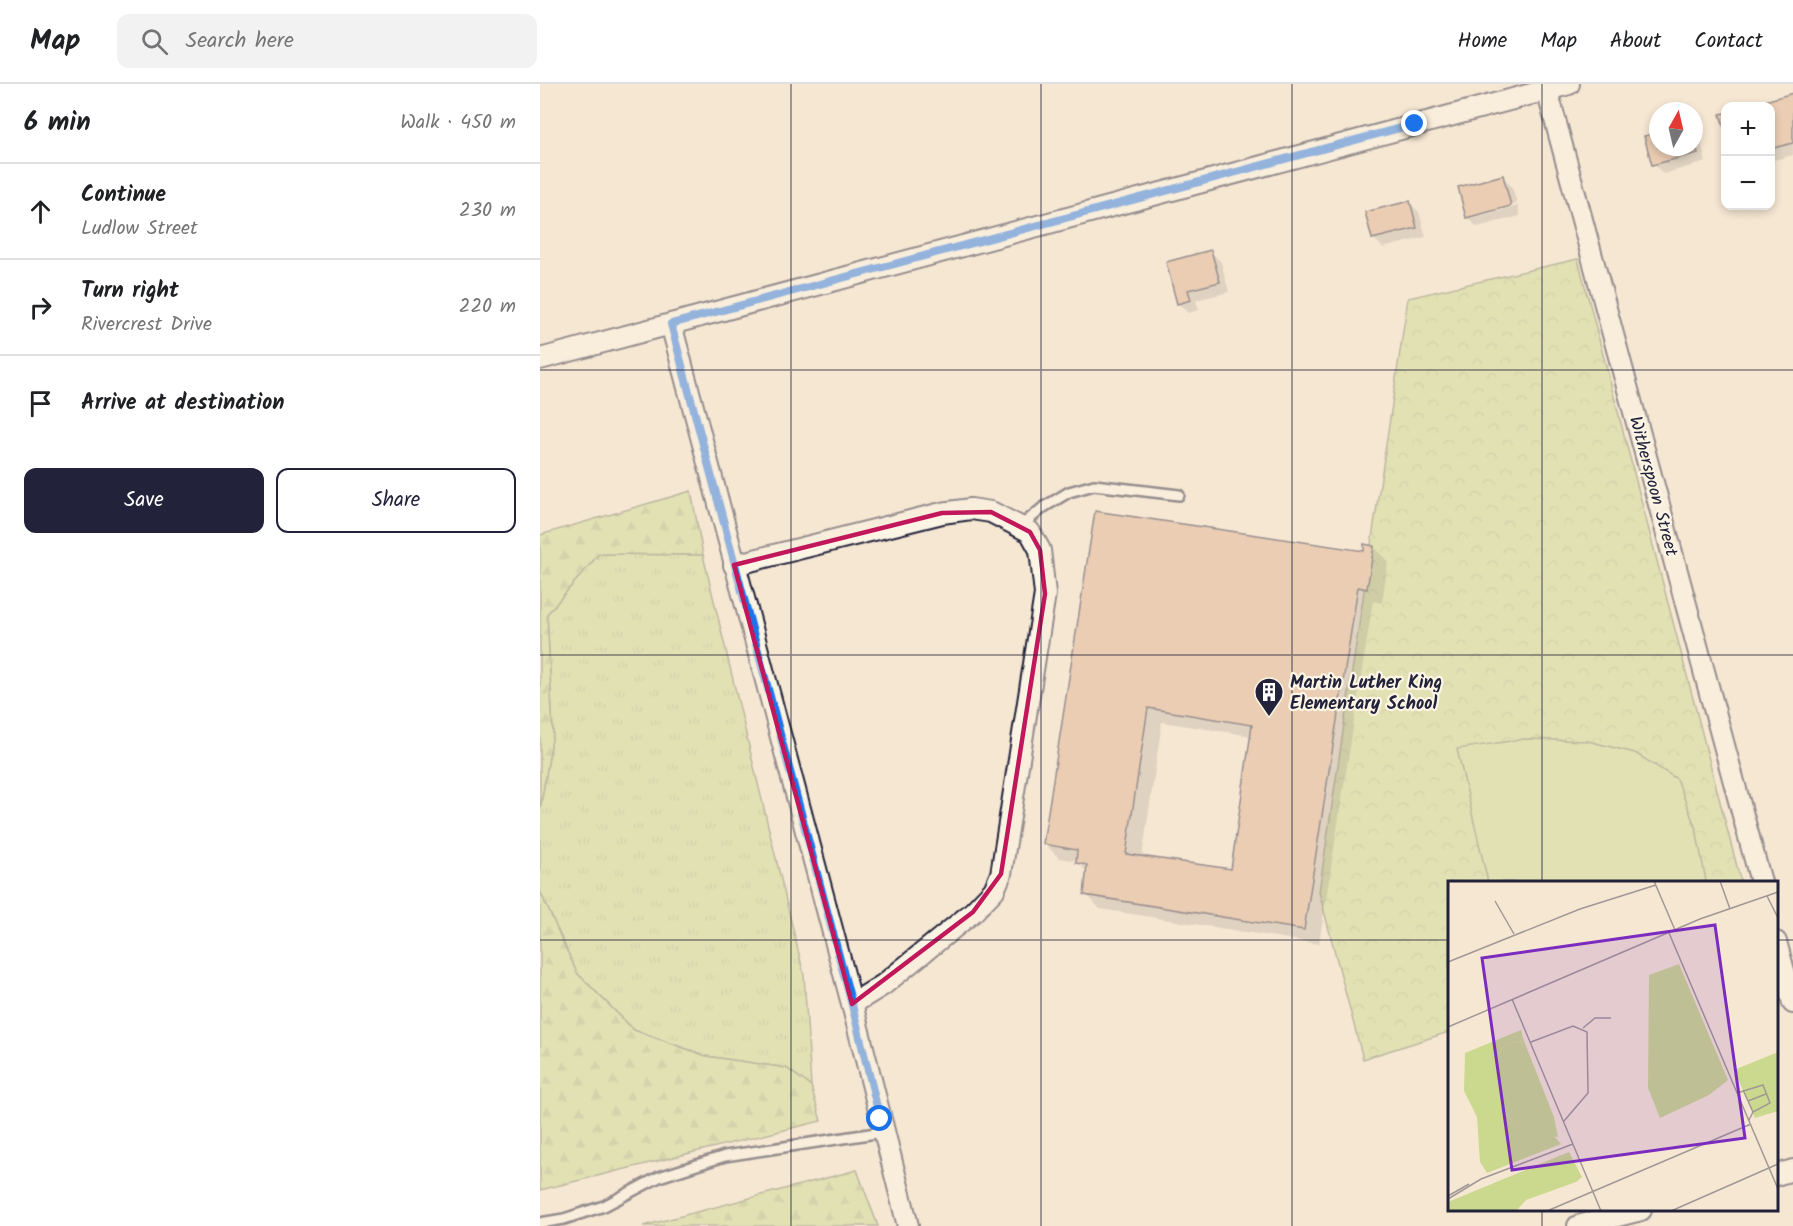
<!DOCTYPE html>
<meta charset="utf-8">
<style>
:root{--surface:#fff;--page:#f2f2f2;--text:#202124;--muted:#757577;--line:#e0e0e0;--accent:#22223b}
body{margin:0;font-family:Kalam,sans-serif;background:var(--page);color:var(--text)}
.controls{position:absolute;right:18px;top:18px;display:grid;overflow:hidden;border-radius:12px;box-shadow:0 3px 9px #0003}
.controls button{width:54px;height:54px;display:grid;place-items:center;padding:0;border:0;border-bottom:2px solid var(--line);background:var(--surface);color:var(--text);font:30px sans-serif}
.compass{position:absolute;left:1109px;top:18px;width:54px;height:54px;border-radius:50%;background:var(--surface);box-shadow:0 3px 9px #0003;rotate:8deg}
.stop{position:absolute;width:18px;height:18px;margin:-14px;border:4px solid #1a73e8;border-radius:50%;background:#fff}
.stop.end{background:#1a73e8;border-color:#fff;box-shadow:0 2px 6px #0008}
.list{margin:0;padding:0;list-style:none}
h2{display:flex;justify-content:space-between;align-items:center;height:78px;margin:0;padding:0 24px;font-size:26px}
h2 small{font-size:20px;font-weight:400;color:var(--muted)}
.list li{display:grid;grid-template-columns:39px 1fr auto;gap:18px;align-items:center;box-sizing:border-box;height:96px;padding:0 24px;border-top:2px solid var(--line)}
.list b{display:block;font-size:22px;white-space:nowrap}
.list p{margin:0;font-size:20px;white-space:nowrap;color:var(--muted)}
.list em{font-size:20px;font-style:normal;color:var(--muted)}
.actions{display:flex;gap:12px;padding:18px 24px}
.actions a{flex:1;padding:14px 0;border:2px solid var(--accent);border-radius:12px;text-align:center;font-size:21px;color:var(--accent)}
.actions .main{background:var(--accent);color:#fff}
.icon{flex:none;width:33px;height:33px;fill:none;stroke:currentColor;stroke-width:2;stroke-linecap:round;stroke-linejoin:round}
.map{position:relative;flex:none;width:1253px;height:1142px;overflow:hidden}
header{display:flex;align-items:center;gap:36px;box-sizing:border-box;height:84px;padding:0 30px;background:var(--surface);border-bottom:2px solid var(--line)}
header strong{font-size:28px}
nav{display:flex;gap:33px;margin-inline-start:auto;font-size:21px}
.search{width:420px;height:54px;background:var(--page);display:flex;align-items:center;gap:15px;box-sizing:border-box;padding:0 21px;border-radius:12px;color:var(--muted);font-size:22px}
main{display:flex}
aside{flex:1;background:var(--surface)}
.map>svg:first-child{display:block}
.grass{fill:url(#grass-tufts);stroke:#767e64;stroke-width:1.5}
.forest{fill:url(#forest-firs);stroke:#767e64;stroke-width:1.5}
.park{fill:url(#park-crowns);stroke:#767e64;stroke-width:1.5}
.pitch{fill:#cad98d;stroke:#767e64;stroke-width:1.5}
.shadow{fill:#0003;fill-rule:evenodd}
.building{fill:#dcae8d;stroke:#22223b;stroke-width:1.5;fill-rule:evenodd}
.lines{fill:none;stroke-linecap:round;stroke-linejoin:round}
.service-casing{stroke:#22223b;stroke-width:14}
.minor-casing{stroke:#22223b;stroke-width:24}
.service{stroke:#fcf5e5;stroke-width:9}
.minor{stroke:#fcf5e5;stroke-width:20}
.route{stroke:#1a73e8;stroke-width:8}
.marked{fill:none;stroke:#c2185b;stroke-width:4.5;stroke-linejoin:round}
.grid{fill:none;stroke:#22223b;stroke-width:1.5;stroke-opacity:0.55}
.labels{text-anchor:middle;stroke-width:4.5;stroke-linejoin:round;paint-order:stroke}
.street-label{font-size:18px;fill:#22223b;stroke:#fcf5e5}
.poi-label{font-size:18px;font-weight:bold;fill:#22223b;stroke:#fcf5e5;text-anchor:start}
.inset-road{fill:none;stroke:#a19896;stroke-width:1.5}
.view{fill:#7b2cbf;fill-opacity:0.15;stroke:#7b2cbf;stroke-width:3}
.inset-edge{fill:none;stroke:#22223b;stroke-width:3}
</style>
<header>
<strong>Map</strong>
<div class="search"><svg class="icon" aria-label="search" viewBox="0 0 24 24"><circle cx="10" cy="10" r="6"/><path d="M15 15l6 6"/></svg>Search here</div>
<nav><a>Home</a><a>Map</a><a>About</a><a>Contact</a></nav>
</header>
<main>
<aside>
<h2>6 min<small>Walk · 450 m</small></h2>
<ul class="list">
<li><svg class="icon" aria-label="ahead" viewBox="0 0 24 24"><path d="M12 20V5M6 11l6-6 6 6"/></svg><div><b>Continue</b><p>Ludlow Street</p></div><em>230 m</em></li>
<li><svg class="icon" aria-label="right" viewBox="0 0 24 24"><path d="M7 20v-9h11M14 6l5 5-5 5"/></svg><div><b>Turn right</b><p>Rivercrest Drive</p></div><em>220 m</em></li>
<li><svg class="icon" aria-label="arrive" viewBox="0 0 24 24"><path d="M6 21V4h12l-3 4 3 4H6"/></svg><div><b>Arrive at destination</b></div></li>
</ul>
<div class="actions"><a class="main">Save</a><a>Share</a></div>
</aside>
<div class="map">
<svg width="1253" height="1142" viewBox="0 0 1253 1142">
<defs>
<pattern id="grass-tufts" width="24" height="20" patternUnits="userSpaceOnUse" patternTransform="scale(1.5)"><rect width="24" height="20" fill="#cad98d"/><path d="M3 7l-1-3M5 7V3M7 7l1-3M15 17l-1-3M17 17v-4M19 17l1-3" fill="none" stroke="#adba7b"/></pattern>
<pattern id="forest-firs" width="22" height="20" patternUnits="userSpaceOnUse" patternTransform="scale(1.5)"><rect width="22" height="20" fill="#cad98d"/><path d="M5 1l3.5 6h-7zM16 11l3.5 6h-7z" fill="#adba7b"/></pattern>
<pattern id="park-crowns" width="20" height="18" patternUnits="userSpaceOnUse" patternTransform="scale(1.5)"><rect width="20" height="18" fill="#cad98d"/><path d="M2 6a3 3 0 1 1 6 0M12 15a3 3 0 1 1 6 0" fill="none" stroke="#adba7b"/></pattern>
</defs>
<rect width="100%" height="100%" fill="#f6e7d3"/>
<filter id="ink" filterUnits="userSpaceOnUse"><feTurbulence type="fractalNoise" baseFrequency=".0167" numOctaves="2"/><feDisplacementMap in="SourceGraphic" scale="12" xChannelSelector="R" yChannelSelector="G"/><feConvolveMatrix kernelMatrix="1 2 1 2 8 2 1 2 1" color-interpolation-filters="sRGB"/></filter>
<g filter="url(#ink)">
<polygon class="grass" points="59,470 163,471 264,891 271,1002 246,984 166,972 94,946 37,889 0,807 0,726 13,649 7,530"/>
<g class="forest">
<polygon points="151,407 163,471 59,470 7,530 13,649 0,726 0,451"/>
<polygon points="0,807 37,889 94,946 166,972 246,984 271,1002 281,1037 0,1106"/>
<polygon points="317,1086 338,1142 103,1142"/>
</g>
<polygon class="park" points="1038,175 1201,798 909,798 909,948 823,975 779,808 868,214"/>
<polygon class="pitch" points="984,655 1048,657 1095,669 1137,695 1156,745 1166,797 1159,798 948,798 917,665"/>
<g class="shadow">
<polygon points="1253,11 1253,71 1230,77 1230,22 1212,22"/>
<polygon points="1154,46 1159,51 1166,78 1123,90 1114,80 1118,63 1154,63"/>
<polygon points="963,93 972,103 977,119 931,131 931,134 978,122 980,132 937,143 927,133"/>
<polygon points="869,119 879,128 886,153 843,164 834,155 827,129"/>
<polygon points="671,168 681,178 689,208 656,216 659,226 648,229 638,219"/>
<path d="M 556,429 L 825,469 L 834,463 L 848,478 L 842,519 L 833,517 L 779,860 L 560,825 L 546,810 L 548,789 L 537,777 L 519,774 L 505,760 ZM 622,638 L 712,652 L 692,787 L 602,774 Z"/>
</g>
<g class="building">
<polygon points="1253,9 1253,59 1230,65 1230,22 1207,22"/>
<polygon points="1186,29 1186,49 1180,30"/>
<polygon points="1118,49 1118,63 1154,63 1154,56 1158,69 1112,81 1104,52"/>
<polygon points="963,91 971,122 926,134 918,103"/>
<polygon points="870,117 877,144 832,155 825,128"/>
<polygon points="671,166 680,198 648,206 651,216 637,220 626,178"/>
<path d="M 555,427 L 824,467 L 824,460 L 834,462 L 827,505 L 818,503 L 764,846 L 544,811 L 547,781 L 536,779 L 537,766 L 503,760 ZM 608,624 L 712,641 L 691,785 L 586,770 Z"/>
</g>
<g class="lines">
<g class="service-casing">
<g id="service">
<polyline points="481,442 504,423 529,408 554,401 639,411"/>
<polyline points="0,1139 24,1135 64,1122 119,1093 185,1072 343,1048"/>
</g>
</g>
<g class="minor-casing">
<g id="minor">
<polyline points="1007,6 1221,798"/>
<polyline points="131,240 312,920 368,1142"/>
<polyline points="0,275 1029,0"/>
<polyline points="194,481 402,429 431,425 451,428 490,448 500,466 505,510 461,790 454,806 433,828 343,901 312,920"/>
<polyline points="1236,858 1253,919"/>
<polyline points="1236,1091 1253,1086"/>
<polyline points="1038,1142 1101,1126"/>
</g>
</g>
<use href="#service" class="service"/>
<use href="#minor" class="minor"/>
</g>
</g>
<g class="lines" filter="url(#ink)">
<polyline class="route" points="340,1035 312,921 131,240 875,40"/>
</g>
<path d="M0 0H1253V1142H0ZM 451,428 L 490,448 L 500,466 L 505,510 L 461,790 L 433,828 L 312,920 L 194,481 L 402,429 Z" fill="#f6e7d3" fill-opacity=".55" fill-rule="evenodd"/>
<path class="marked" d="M 451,428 L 490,448 L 500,466 L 505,510 L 461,790 L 433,828 L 312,920 L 194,481 L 402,429 Z"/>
<path class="grid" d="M 251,0 L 251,1142M 501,0 L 501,1142M 752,0 L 752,1142M 1002,0 L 1002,798M 0,286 L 1253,286M 0,571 L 1253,571M 0,856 L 909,856M 1236,856 L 1253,856M 1002,1126 L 1002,1142"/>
<defs>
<g id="building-pin" transform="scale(1.5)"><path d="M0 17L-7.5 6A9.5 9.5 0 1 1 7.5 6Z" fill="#22223b" stroke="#fcf5e5"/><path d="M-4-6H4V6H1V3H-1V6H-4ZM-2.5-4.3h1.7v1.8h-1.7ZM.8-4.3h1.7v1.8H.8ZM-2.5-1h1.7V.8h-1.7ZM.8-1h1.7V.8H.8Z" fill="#fff"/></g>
</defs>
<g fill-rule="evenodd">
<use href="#building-pin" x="729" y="608"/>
</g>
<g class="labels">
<g class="street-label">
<text transform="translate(1114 402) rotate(75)" y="6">Witherspoon Street</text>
</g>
<g class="poi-label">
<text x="750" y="604">Martin Luther King<tspan x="750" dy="21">Elementary School</tspan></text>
</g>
</g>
<g transform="translate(908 797)">
<rect width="330" height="330" fill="#f6e7d3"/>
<path d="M 76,160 L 106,236 L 110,256 L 76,251 L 64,241 L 53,223 L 49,176 L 57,163 Z" fill="#cad98d"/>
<path d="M 73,149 L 76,160 L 57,163 L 49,176 L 53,224 L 64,241 L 76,250 L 105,254 L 113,263 L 39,292 L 32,281 L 29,236 L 16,210 L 17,172 ZM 121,271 L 134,296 L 128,301 L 78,319 L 68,330 L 0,330 L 0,321 Z" fill="#cad98d"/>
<path d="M 231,83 L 280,199 L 261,214 L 212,237 L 200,207 L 201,94 ZM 330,171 L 330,230 L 307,237 L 286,189 Z" fill="#cad98d"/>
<path d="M 234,173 L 263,177 L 271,195 L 234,209 L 222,177 Z" fill="#cad98d"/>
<path class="inset-road" d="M 206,0 L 227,49M 272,0 L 282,28M 319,15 L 330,37M 47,20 L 66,53M 221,52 L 330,308M 0,81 L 132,28 L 208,4M 64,118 L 153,330M 0,146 L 252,38 L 330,11M 135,147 L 147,137 L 163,137M 83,161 L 125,145 L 139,151 L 140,212 L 116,240M 295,209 L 305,231M 289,212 L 315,204 L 322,222 L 305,231 L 301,239M 300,220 L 318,213M 0,315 L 21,303M 0,318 L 33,298 L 125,263M 99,330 L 303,243M 223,330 L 330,283"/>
<path class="view" d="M 267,44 L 297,257 L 64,289 L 34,77 Z"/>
<rect width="330" height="330" class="inset-edge"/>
</g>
</svg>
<div class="controls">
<button>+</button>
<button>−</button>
</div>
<svg class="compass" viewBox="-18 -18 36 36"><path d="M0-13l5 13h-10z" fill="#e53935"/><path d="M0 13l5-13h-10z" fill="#757577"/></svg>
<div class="stop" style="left:340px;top:1035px"></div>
<div class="stop end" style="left:875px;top:40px"></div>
</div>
</main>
